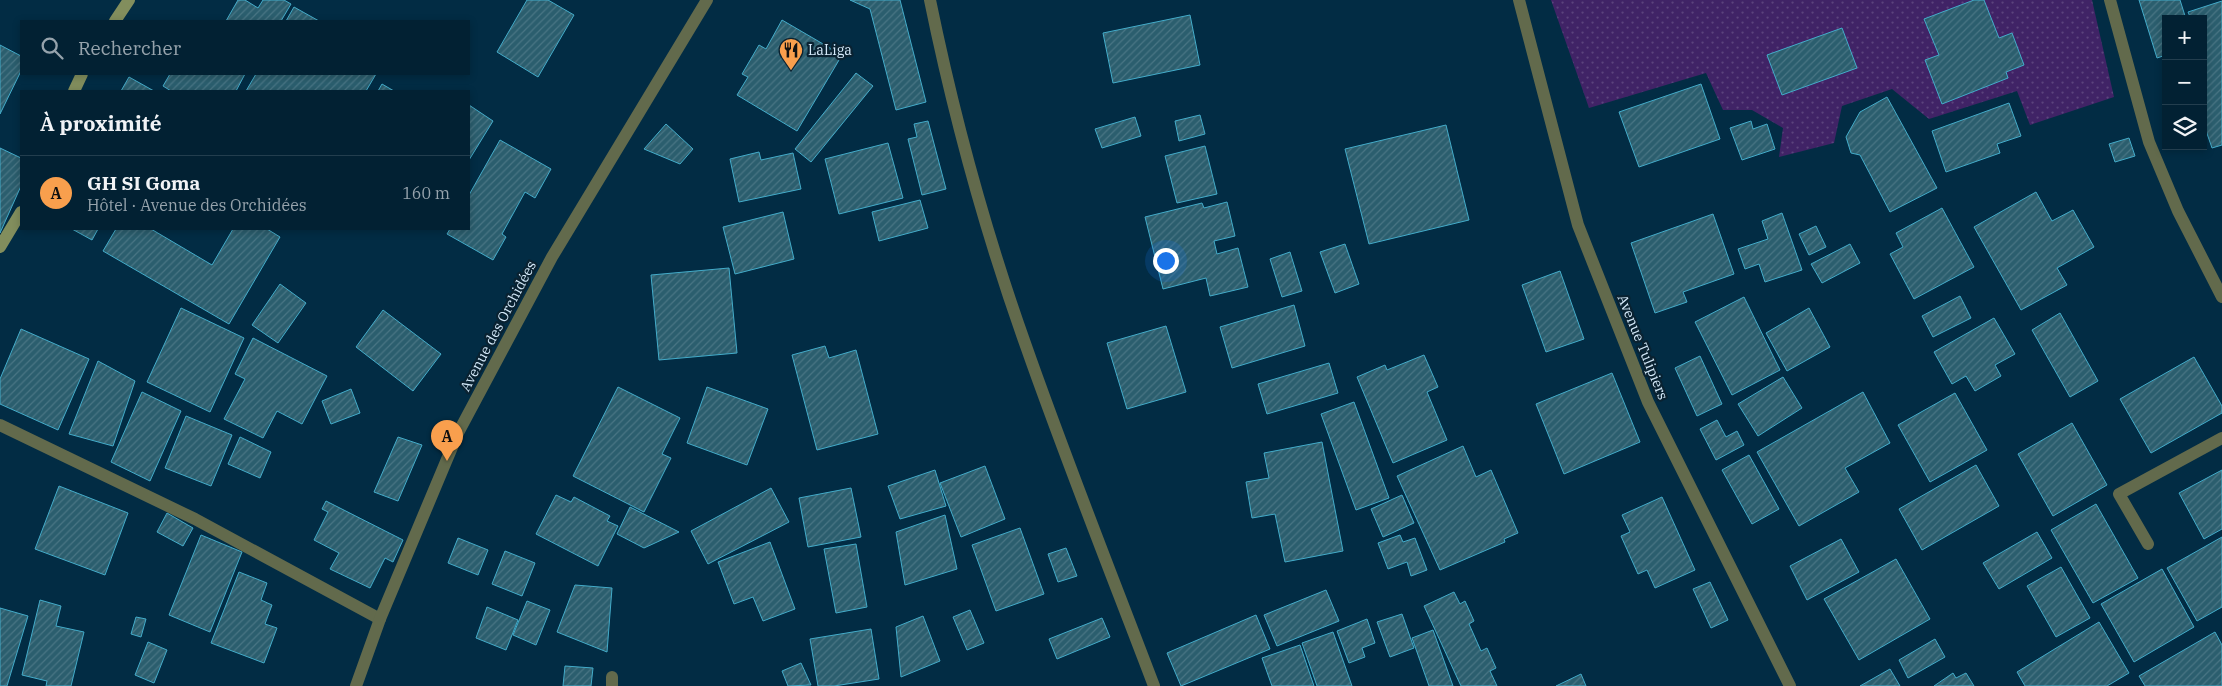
<!DOCTYPE html>
<html lang="fr">
<meta charset="utf-8">
<style>
:root{--surface:#022133;--page:#0c293b;--text:#f1f3f6;--muted:#96a3ac;--line:#233e4e;--accent:#f99f4d}
body{margin:0;font-family:"IBM Plex Serif",serif;background:var(--page);color:var(--text)}
.controls{position:absolute;right:15px;top:15px;display:grid;overflow:hidden;border-radius:0px;box-shadow:0 2px 8px #0003}
.controls button{width:45px;height:45px;display:grid;place-items:center;padding:0;border:0;border-bottom:1px solid var(--line);background:var(--surface);color:var(--text);font:25px sans-serif}
.you{position:absolute;left:1165px;top:260px;width:18px;height:18px;margin:-12px;border:4px solid #fff;border-radius:50%;background:#1a73e8;box-shadow:0 0 0 8px #1a73e833}
.badge{display:grid;place-items:center;width:32px;height:32px;border-radius:50%;background:var(--accent);color:#111;font-size:16px;font-weight:700}
.pin{position:absolute;translate:-50% -41px;filter:drop-shadow(0 1px 2px #0008)}
.pin::after{content:'';position:absolute;top:26px;width:18px;height:15px;background:inherit;clip-path:polygon(0 0,100% 0,50% 100%)}
.list{margin:0;padding:0;list-style:none}
h2{display:flex;justify-content:space-between;align-items:center;height:65px;margin:0;padding:0 20px;font-size:21px}
h2 small{font-size:16px;font-weight:400;color:var(--muted)}
.list li{display:grid;grid-template-columns:32px 1fr auto;gap:15px;align-items:center;box-sizing:border-box;height:75px;padding:0 20px;border-top:1px solid var(--line)}
.list b{display:block;font-size:19px;white-space:nowrap}
.list p{margin:0;font-size:16px;white-space:nowrap;color:var(--muted)}
.list em{font-size:16px;font-style:normal;color:var(--muted)}
.icon{flex:none;width:28px;height:28px;fill:none;stroke:currentColor;stroke-width:2;stroke-linecap:round;stroke-linejoin:round}
.map{position:relative;flex:none;width:2222px;height:686px;overflow:hidden}
.search{position:absolute;background:var(--surface);box-shadow:0 2px 8px #0003;left:20px;top:20px;width:450px;height:55px;display:flex;align-items:center;gap:12px;box-sizing:border-box;padding:0 18px;border-radius:0px;color:var(--muted);font-size:19px}
.panel{position:absolute;background:var(--surface);box-shadow:0 2px 8px #0003;left:20px;top:90px;width:450px;height:140px;border-radius:0px}
.map>svg:first-child{display:block}
.grass{fill:url(#grass-dots)}
.building{fill:url(#building-hatch);stroke:#43acca}
.lines{fill:none;stroke-linecap:round;stroke-linejoin:round}
.lane{stroke:#626a4c;stroke-width:12}
.street{stroke:#626a4c;stroke-width:12}
.secondary{stroke:#828e5d;stroke-width:12}
.labels{text-anchor:middle;stroke-width:4.5;stroke-linejoin:round;paint-order:stroke}
.poi-label{font-size:14px;fill:#d5eafa;stroke:#0a2231;text-anchor:start}
.street-label{font-size:14px;fill:#d5eafa;stroke:#0a2231}
</style>
<div class="map">
<svg width="2222" height="686" viewBox="0 0 2222 686">
<defs>
<pattern id="grass-dots" width="8" height="8" patternUnits="userSpaceOnUse" patternTransform="scale(1.25)"><rect width="8" height="8" fill="#402366"/><path d="M2 2h.1M6 6h.1" fill="none" stroke="#5b437d" stroke-width="1.8" stroke-linecap="round"/></pattern>
<pattern id="building-hatch" width="6" height="6" patternUnits="userSpaceOnUse" patternTransform="scale(1.25)"><rect width="6" height="6" fill="#2b5e6e"/><path d="M-1 1l2-2M0 6l6-6M5 7l2-2" fill="none" stroke="#497584"/></pattern>
</defs>
<rect width="100%" height="100%" fill="#022c44"/>
<polygon class="grass" points="1551,0 2092,0 2114,97 2030,125 2017,91 1929,119 1892,89 1842,106 1834,143 1779,157 1783,128 1752,110 1723,110 1706,73 1589,108"/>
<g class="building">
<polygon points="238,0 245,0 258,8 263,0 284,0 291,4 281,21 226,21"/>
<polygon points="527,0 548,0 574,15 538,77 497,52"/>
<polygon points="850,0 900,0 926,102 896,110 870,9"/>
<polygon points="1974,0 1984,0 1999,38 2012,33 2024,65 2006,72 2008,78 1942,104 1925,60 1939,55 1924,19"/>
<polygon points="2139,0 2180,0 2186,19 2166,19 2166,55 2157,58"/>
<polygon points="2222,1 2222,145 2212,148 2203,122 2203,19 2191,19 2188,12"/>
<polygon points="294,7 319,21 286,21"/>
<polygon points="1190,15 1200,65 1113,83 1103,33"/>
<polygon points="782,20 842,55 797,131 737,95 748,77 742,74 759,45 766,49"/>
<polygon points="1842,28 1857,68 1782,95 1767,55"/>
<polygon points="0,45 21,56 21,71 0,114"/>
<polygon points="856,73 873,86 811,162 795,149"/>
<polygon points="170,74 245,74 236,91 171,91 163,86"/>
<polygon points="256,74 376,74 366,91 246,91"/>
<polygon points="129,77 154,91 121,91"/>
<polygon points="382,84 394,91 378,91"/>
<polygon points="1701,84 1720,139 1639,167 1619,112"/>
<polygon points="1887,97 1937,188 1890,212 1860,155 1851,153 1846,137 1860,112"/>
<polygon points="2009,103 2021,136 1997,144 2000,153 1946,172 1932,131"/>
<polygon points="469,105 493,121 469,160"/>
<polygon points="1200,115 1205,134 1179,141 1175,121"/>
<polygon points="1135,117 1141,136 1102,148 1095,129"/>
<polygon points="928,121 946,189 922,195 908,139 917,137 914,124"/>
<polygon points="1751,121 1753,129 1767,124 1775,149 1742,160 1730,128"/>
<polygon points="666,124 693,149 680,164 644,149"/>
<polygon points="1446,125 1469,220 1369,244 1345,149"/>
<polygon points="2129,138 2135,156 2115,162 2109,144"/>
<polygon points="500,140 551,169 535,198 525,192 502,234 506,237 493,260 447,234 450,229 469,229 469,195"/>
<polygon points="888,143 903,198 839,214 825,159"/>
<polygon points="1205,146 1217,194 1177,203 1165,156"/>
<polygon points="0,148 21,158 21,186 0,233"/>
<polygon points="759,152 761,160 793,153 801,189 739,202 730,159"/>
<polygon points="2036,192 2052,221 2073,210 2094,247 2057,268 2067,285 2021,310 1974,227"/>
<polygon points="920,200 928,228 879,241 872,212"/>
<polygon points="1227,202 1235,236 1214,241 1217,254 1238,248 1248,287 1210,296 1206,278 1163,289 1145,217 1202,203 1204,208"/>
<polygon points="1942,208 1974,267 1914,299 1890,254 1903,247 1896,233"/>
<polygon points="783,212 794,259 735,274 723,227"/>
<polygon points="1782,213 1802,270 1765,282 1759,264 1745,269 1738,249 1768,239 1762,221"/>
<polygon points="1713,214 1734,274 1683,292 1687,302 1655,313 1631,243"/>
<polygon points="1816,226 1826,247 1809,255 1799,234"/>
<polygon points="72,229 98,229 92,240"/>
<polygon points="116,229 151,229 212,265 233,229 267,229 280,237 229,324 103,251"/>
<polygon points="1345,244 1359,284 1335,293 1320,252"/>
<polygon points="1850,244 1860,263 1822,283 1811,264"/>
<polygon points="1290,252 1302,291 1282,297 1270,259"/>
<polygon points="729,268 737,353 659,360 651,275"/>
<polygon points="1560,271 1584,339 1546,352 1522,285"/>
<polygon points="280,284 306,303 278,343 252,325"/>
<polygon points="1960,296 1971,318 1933,337 1922,316"/>
<polygon points="1744,297 1780,370 1732,395 1695,322"/>
<polygon points="1294,305 1305,346 1232,368 1220,327"/>
<polygon points="181,308 244,338 210,412 147,382"/>
<polygon points="1809,308 1830,347 1787,371 1766,333"/>
<polygon points="383,310 441,354 413,391 356,347"/>
<polygon points="2060,313 2098,381 2070,397 2032,330"/>
<polygon points="1994,318 2015,354 1995,365 2001,376 1975,391 1966,376 1952,384 1934,352"/>
<polygon points="1166,326 1186,392 1127,409 1107,343"/>
<polygon points="21,329 89,359 58,430 0,404 0,379"/>
<polygon points="253,338 327,376 302,424 277,411 263,438 224,419 245,379 235,374"/>
<polygon points="825,346 829,358 856,350 878,434 817,450 792,355"/>
<polygon points="1424,355 1438,387 1427,392 1447,440 1393,463 1357,377 1385,365 1387,370"/>
<polygon points="1700,356 1722,404 1697,416 1675,368"/>
<polygon points="2194,357 2222,406 2222,413 2151,453 2120,399"/>
<polygon points="98,361 135,381 113,446 69,434"/>
<polygon points="1329,363 1338,393 1267,414 1258,384"/>
<polygon points="1612,373 1640,442 1564,474 1536,404"/>
<polygon points="1783,377 1802,408 1758,436 1738,404"/>
<polygon points="618,387 680,418 662,454 671,458 644,512 573,476"/>
<polygon points="707,387 768,409 747,465 687,443"/>
<polygon points="351,389 360,413 331,424 322,401"/>
<polygon points="142,392 181,411 150,481 111,462"/>
<polygon points="1863,392 1890,443 1845,468 1859,492 1799,526 1757,452"/>
<polygon points="1955,393 1987,450 1930,482 1898,425"/>
<polygon points="1354,402 1389,498 1356,510 1321,414"/>
<polygon points="186,416 232,435 211,486 165,468"/>
<polygon points="1717,420 1726,437 1737,431 1744,445 1716,460 1700,429"/>
<polygon points="2072,423 2107,485 2053,516 2018,454"/>
<polygon points="240,437 271,452 260,478 228,464"/>
<polygon points="398,437 422,445 398,501 374,492"/>
<polygon points="1322,442 1343,551 1285,562 1275,514 1252,518 1246,482 1269,478 1264,453"/>
<polygon points="1463,446 1476,477 1491,470 1518,533 1504,539 1505,542 1440,570 1397,476"/>
<polygon points="1749,455 1779,509 1752,524 1722,470"/>
<polygon points="1976,465 1999,506 1922,550 1899,509"/>
<polygon points="985,466 1005,519 961,537 940,483"/>
<polygon points="935,470 946,506 900,519 888,486"/>
<polygon points="2222,470 2222,529 2204,539 2179,493"/>
<polygon points="59,486 128,513 105,575 35,549"/>
<polygon points="771,488 789,522 708,564 691,531"/>
<polygon points="851,488 861,537 808,547 799,498"/>
<polygon points="556,495 571,502 574,497 610,516 607,521 618,526 598,566 536,534"/>
<polygon points="1402,495 1414,523 1383,537 1371,509"/>
<polygon points="1662,497 1695,570 1655,588 1647,570 1638,574 1621,536 1630,532 1622,515"/>
<polygon points="326,501 403,540 393,562 385,558 370,588 330,569 339,553 314,540 328,512 322,509"/>
<polygon points="2096,504 2138,578 2093,603 2051,530"/>
<polygon points="630,507 679,532 644,548 617,534"/>
<polygon points="167,513 193,528 183,546 157,532"/>
<polygon points="945,515 957,569 905,585 896,532"/>
<polygon points="1020,528 1044,594 996,611 972,545"/>
<polygon points="2037,532 2052,558 1999,589 1983,563"/>
<polygon points="201,535 242,552 210,632 169,615"/>
<polygon points="1400,535 1403,542 1415,538 1427,570 1411,576 1407,562 1388,569 1378,543"/>
<polygon points="2222,537 2222,607 2197,621 2167,568"/>
<polygon points="458,538 488,550 478,575 448,563"/>
<polygon points="1841,539 1859,572 1807,600 1790,566"/>
<polygon points="770,542 795,609 763,621 753,597 734,604 718,562"/>
<polygon points="856,544 867,607 836,613 824,549"/>
<polygon points="1066,548 1077,576 1058,582 1048,554"/>
<polygon points="505,551 535,563 522,596 492,584"/>
<polygon points="1896,559 1930,619 1859,660 1824,599"/>
<polygon points="2061,567 2090,618 2056,637 2027,586"/>
<polygon points="2162,569 2194,627 2134,662 2101,604"/>
<polygon points="239,572 267,583 261,600 272,605 265,624 277,628 264,663 211,643"/>
<polygon points="1710,582 1728,620 1711,628 1693,589"/>
<polygon points="575,585 612,588 607,652 557,632"/>
<polygon points="1326,590 1339,621 1277,646 1264,615"/>
<polygon points="1454,592 1460,604 1465,601 1474,621 1469,624 1481,651 1487,648 1496,668 1490,671 1497,686 1461,686 1424,606"/>
<polygon points="40,600 61,606 56,626 84,632 71,686 46,686 47,681 22,675"/>
<polygon points="527,601 550,610 536,645 513,635"/>
<polygon points="487,607 518,620 506,650 476,638"/>
<polygon points="0,608 28,616 7,686 0,686"/>
<polygon points="970,610 984,643 967,650 953,617"/>
<polygon points="1402,614 1414,648 1390,657 1377,622"/>
<polygon points="1256,615 1270,649 1181,686 1167,653"/>
<polygon points="923,616 940,661 901,677 896,627"/>
<polygon points="136,617 146,619 141,637 131,634"/>
<polygon points="1102,618 1110,637 1057,659 1049,639"/>
<polygon points="1367,619 1375,643 1362,648 1365,657 1349,663 1337,631"/>
<polygon points="2099,622 2129,673 2107,686 2025,686 2017,672"/>
<polygon points="871,629 879,679 834,686 818,686 810,639"/>
<polygon points="1433,630 1453,686 1429,686 1412,638"/>
<polygon points="1333,632 1352,686 1317,686 1302,643"/>
<polygon points="2215,632 2222,645 2222,686 2145,686 2139,676"/>
<polygon points="1935,639 1945,657 1908,678 1899,660"/>
<polygon points="148,642 167,650 154,683 135,675"/>
<polygon points="1300,645 1314,686 1272,686 1262,658"/>
<polygon points="801,663 811,685 788,686 782,671"/>
<polygon points="565,666 593,668 591,686 563,686"/>
<polygon points="1890,669 1900,686 1860,686"/>
<polygon points="1953,673 1956,678 1966,673 1974,686 1934,686"/>
<polygon points="1581,674 1586,686 1556,686"/>
</g>
<g class="lines">
<polyline class="lane" points="2148,544 2119,494 2222,438"/>
<g class="street">
<path d="M 930,0 C 954,117 986,234 1026,346 C 1066,460 1111,573 1154,686"/>
<polyline points="1519,0 1578,225 1648,402 1790,686"/>
<polyline points="2110,0 2149,142 2178,211 2222,297"/>
<polyline points="0,425 195,519 380,619"/>
<polyline points="356,686 380,619 458,433 552,257 707,0"/>
<polyline points="612,686 612,677"/>
</g>
<g class="secondary">
<polyline points="115,21 129,0"/>
<polyline points="74,91 82,74"/>
<polyline points="0,247 21,212"/>
</g>
</g>
<defs>
<g id="restaurant-pin" transform="scale(1.25)"><path d="M0 17L-7.5 6A9.5 9.5 0 1 1 7.5 6Z" fill="#f99f4d" stroke="#0a2231"/><path d="M-5-6h1v4h1v-4h1v4h1v-4h1v5L-1.5 .5V6h-2V.5L-5-1ZM5-6V6H3V1.5H1.5Q1.5-4 5-6Z" fill="#111"/></g>
</defs>
<g fill-rule="evenodd">
<use href="#restaurant-pin" x="791" y="50"/>
</g>
<g class="labels">
<g class="poi-label">
<text x="808" y="55">LaLiga</text>
</g>
<g class="street-label">
<text transform="translate(498 326) rotate(-62)" y="5">Avenue des Orchidées</text>
<text transform="translate(1643 347) rotate(68)" y="5">Avenue Tulipiers</text>
</g>
</g>
</svg>
<div class="controls">
<button>+</button>
<button>−</button>
<button><svg class="icon" aria-label="layers" viewBox="0 0 24 24"><path d="M12 4l9 5-9 5-9-5zM3 14l9 5 9-5"/></svg></button>
</div>
<div class="you"></div>
<div class="pin badge" style="left:447px;top:461px">A</div>
<div class="search"><svg class="icon" aria-label="search" viewBox="0 0 24 24"><circle cx="10" cy="10" r="6"/><path d="M15 15l6 6"/></svg>Rechercher</div>
<section class="panel">
<h2>À proximité<small></small></h2>
<ul class="list">
<li><span class="badge">A</span><div><b>GH SI Goma</b><p>Hôtel · Avenue des Orchidées</p></div><em>160 m</em></li>
</ul>
</section>
</div>
